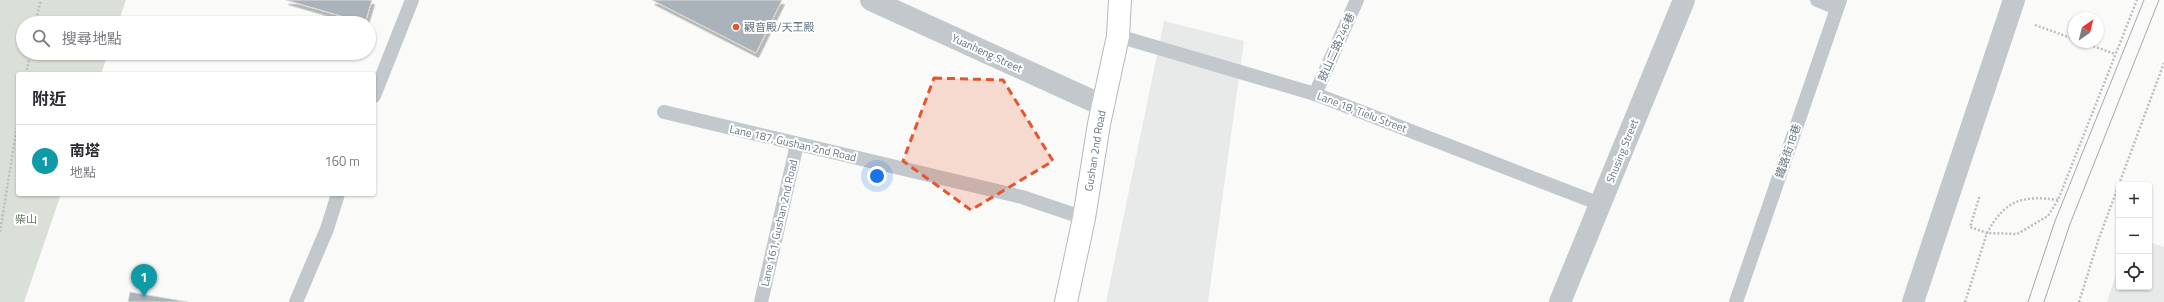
<!DOCTYPE html>
<html lang="zh-TW">
<meta charset="utf-8">
<style>
:root{--surface:#fff;--page:#f7f7f7;--text:#2b2b33;--muted:#7c7c81;--line:#e1e1e2;--accent:#e4572e}
body{margin:0;font-family:"Titillium Web","Noto Sans TC",sans-serif;background:var(--page);color:var(--text)}
.controls{position:absolute;right:12px;bottom:12px;display:grid;overflow:hidden;border-radius:4px;box-shadow:0 1px 3px #0004}
.controls button{width:36px;height:36px;display:grid;place-items:center;padding:0;border:0;border-bottom:1px solid var(--line);background:var(--surface);color:var(--text);font:20px sans-serif}
.compass{position:absolute;left:2068px;top:12px;width:36px;height:36px;border-radius:50%;background:var(--surface);box-shadow:0 1px 3px #0004;rotate:35deg}
.you{position:absolute;left:877px;top:176px;width:14px;height:14px;margin:-10px;border:3px solid #fff;border-radius:50%;background:#1a73e8;box-shadow:0 0 0 6px #1a73e833}
.badge{display:grid;place-items:center;width:26px;height:26px;border-radius:50%;background:var(--accent);color:#fff;font-size:13px;font-weight:700}
.pin{position:absolute;translate:-50% -33px;filter:drop-shadow(0 1px 2px #0008)}
.pin::after{content:'';position:absolute;top:21px;width:14px;height:12px;background:inherit;clip-path:polygon(0 0,100% 0,50% 100%)}
.list{margin:0;padding:0;list-style:none}
h2{display:flex;justify-content:space-between;align-items:center;height:52px;margin:0;padding:0 16px;font-size:17px}
h2 small{font-size:13px;font-weight:400;color:var(--muted)}
.list li{display:grid;grid-template-columns:26px 1fr auto;gap:12px;align-items:center;box-sizing:border-box;height:72px;padding:0 16px;border-top:1px solid var(--line)}
.list b{display:block;font-size:15px;white-space:nowrap}
.list p{margin:0;font-size:13px;white-space:nowrap;color:var(--muted)}
.list em{font-size:13px;font-style:normal;color:var(--muted)}
.icon{flex:none;width:22px;height:22px;fill:none;stroke:currentColor;stroke-width:2;stroke-linecap:round;stroke-linejoin:round}
.map{position:relative;flex:none;width:2164px;height:302px;overflow:hidden}
.search{position:absolute;background:var(--surface);box-shadow:0 1px 3px #0004;left:16px;top:16px;width:360px;height:44px;display:flex;align-items:center;gap:10px;box-sizing:border-box;padding:0 14px;border-radius:22px;color:var(--muted);font-size:15px}
.panel{position:absolute;background:var(--surface);box-shadow:0 1px 3px #0004;left:16px;top:72px;width:360px;height:124px;border-radius:4px}
.map>svg:first-child{display:block}
.built{fill:#e8e9e9}
.green{fill:#dadfd7}
.building{fill:#aab3b9;stroke:#dcdcda;filter:url(#shadow)}
.lines{fill:none;stroke-linecap:round;stroke-linejoin:round}
.secondary-casing{stroke:#b3babf;stroke-width:24}
.path{stroke:#bbbfc2;stroke-width:2.5;stroke-dasharray:2 2;stroke-linecap:butt}
.lane{stroke:#c3c8cc;stroke-width:14}
.street{stroke:#c3c8cc;stroke-width:22}
.secondary{stroke:#fff;stroke-width:22}
.tram{stroke:#a2aab0;stroke-width:1}
.marked{fill:#e4572e;fill-opacity:0.2;stroke:#e4572e;stroke-width:3;stroke-dasharray:8 5;stroke-linejoin:round}
.poi-dot{fill:#e4572e;stroke:#fff;stroke-width:1.5}
.labels{text-anchor:middle;stroke-width:4;stroke-linejoin:round;paint-order:stroke}
.poi-label{font-size:11px;fill:#657683;stroke:#fff;text-anchor:start}
.street-label{font-size:11px;fill:#657683;stroke:#fff}
.park-label{font-size:11px;fill:#687a64;stroke:#fff}
</style>
<div class="map">
<svg width="2164" height="302" viewBox="0 0 2164 302">
<defs>
<filter id="shadow"><feDropShadow dx="2.5" dy="4.5" stdDeviation="0" flood-color="#0004"/></filter>
</defs>
<rect width="100%" height="100%" fill="#fafaf8"/>
<g class="built">
<polygon points="1164,21 1244,41 1208,302 1106,302"/>
<polygon points="2149,242 2164,247 2164,302 2107,302 2119,266 2119,287 2149,287"/>
</g>
<polygon class="green" points="0,0 126,0 118,23 23,23 23,53 108,53 101,74 18,74 18,194 61,194 24,302 0,302"/>
<g class="building">
<polygon points="286,0 372,0 365,23"/>
<polygon points="652,0 782,0 756,53"/>
<polygon points="130,292 188,302 128,302"/>
</g>
<g class="lines">
<g class="secondary-casing">
<g id="secondary">
<path id="s1" d="M 1066,302 L 1084,218 L 1099,124 L 1118,36 L 1120,0"/>
</g>
</g>
<g class="path">
<polyline points="35,23 41,0"/>
<polyline points="2035,25 2074,39"/>
<polyline points="2082,42 2115,54"/>
<polyline points="26,74 30,53"/>
<path d="M 2058,200 C 2022,195 2005,200 1987,233 L 2017,234 L 2048,216 L 2058,200 L 2137,0"/>
<polyline points="0,232 18,120"/>
<polyline points="1965,302 1987,233 1970,227 1980,195"/>
<polyline points="2079,302 2098,241 2164,63"/>
</g>
<g class="lane">
<polyline points="1817,0 1837,8"/>
<polyline points="1118,36 1315,94 1600,204"/>
<polyline points="1315,94 1357,0"/>
<polyline points="374,96 412,0"/>
<polyline points="664,112 1022,197 1084,218"/>
<polyline points="296,302 327,229 338,194"/>
<polyline points="761,302 797,144"/>
<polyline points="1736,302 1840,0"/>
</g>
<g class="street">
<polyline points="871,0 1104,106"/>
<polyline points="1560,302 1684,0"/>
<polyline points="1913,302 2014,0"/>
</g>
<use href="#secondary" class="secondary"/>
<g class="tram">
<polyline points="2028,302 2055,221 2144,0"/>
<polyline points="2044,302 2070,224 2159,0"/>
</g>
</g>
<path class="marked" d="M 934,78 L 1003,80 L 1053,161 L 971,210 L 903,161 Z"/>
<circle class="poi-dot" cx="736" cy="27" r="4"/>
<g class="labels">
<g class="poi-label">
<text x="744" y="31">觀音殿/天王殿</text>
</g>
<g class="street-label">
<text transform="translate(1336 47) rotate(-66)" y="4">鼓山二路246巷</text>
<text transform="translate(987 53) rotate(25)" y="4">Yuanheng Street</text>
<text transform="translate(1362 112) rotate(21)" y="4">Lane 18, Tielu Street</text>
<text transform="translate(793 143) rotate(13)" y="4">Lane 187, Gushan 2nd Road</text>
<text dy="4" stroke="none"><textPath href="#s1" startOffset="154">Gushan 2nd Road</textPath></text>
<text transform="translate(1622 151) rotate(-68)" y="4">Shusing Street</text>
<text transform="translate(1788 151) rotate(-71)" y="4">鐵路街18巷</text>
<text transform="translate(779 223) rotate(-77)" y="4">Lane 161, Gushan 2nd Road</text>
</g>
<g class="park-label">
<text x="26" y="223">柴山</text>
</g>
</g>
</svg>
<div class="controls">
<button>+</button>
<button>−</button>
<button><svg class="icon" aria-label="locate" viewBox="0 0 24 24"><circle cx="12" cy="12" r="6"/><path d="M12 2v4M12 18v4M2 12h4M18 12h4"/></svg></button>
</div>
<svg class="compass" viewBox="-18 -18 36 36"><path d="M0-13l5 13h-10z" fill="#e53935"/><path d="M0 13l5-13h-10z" fill="#7c7c81"/></svg>
<div class="you"></div>
<div class="pin badge" style="left:144px;top:297px;background:#0f9aa8">1</div>
<div class="search"><svg class="icon" aria-label="search" viewBox="0 0 24 24"><circle cx="10" cy="10" r="6"/><path d="M15 15l6 6"/></svg>搜尋地點</div>
<section class="panel">
<h2>附近<small></small></h2>
<ul class="list">
<li><span class="badge" style="background:#0f9aa8">1</span><div><b>南塔</b><p>地點</p></div><em>160 m</em></li>
</ul>
</section>
</div>
